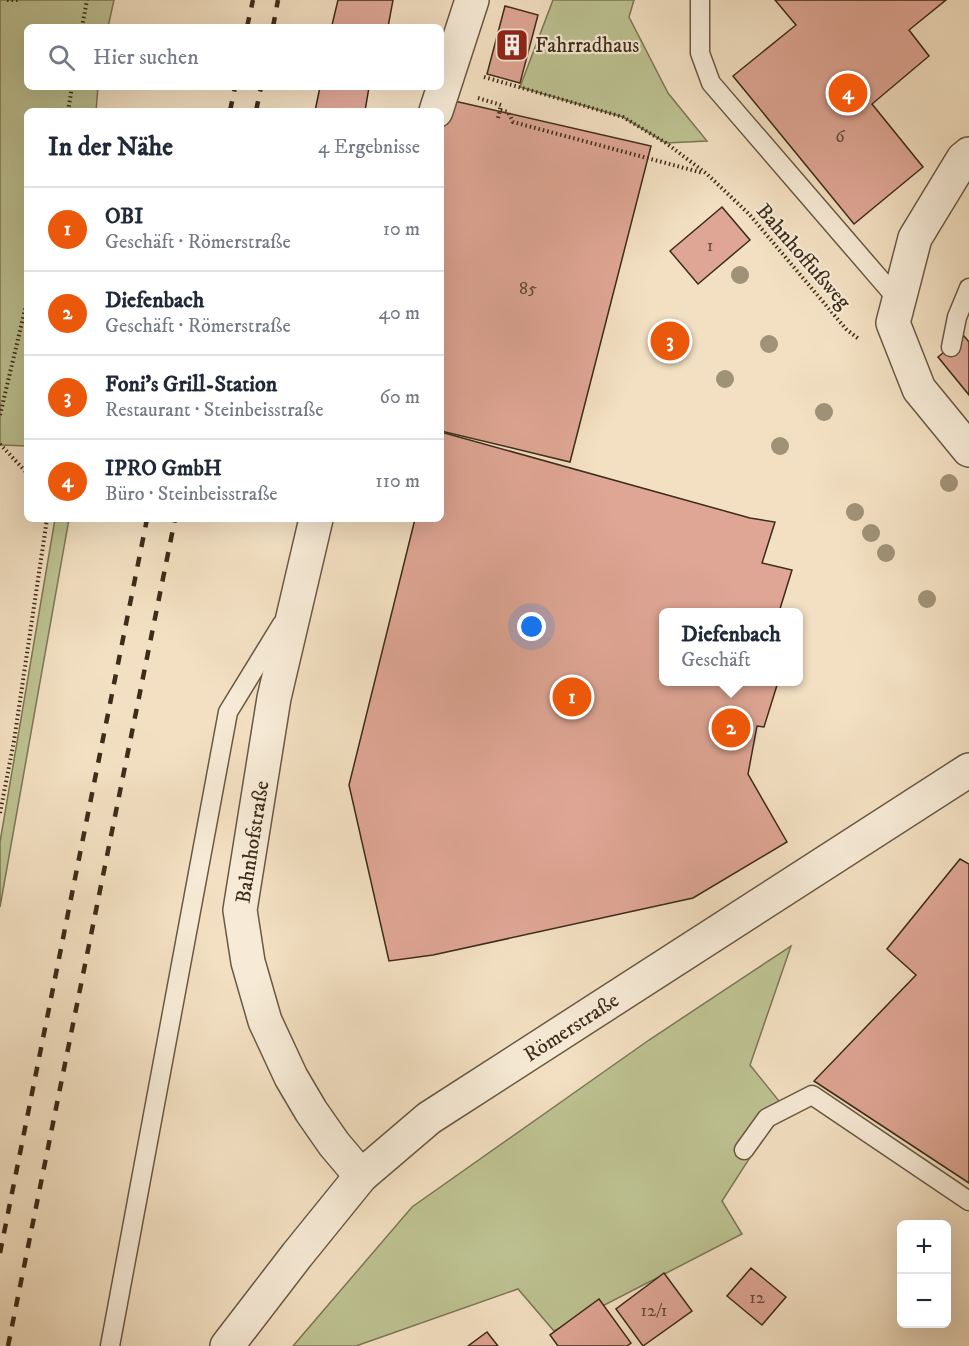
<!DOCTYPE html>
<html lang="de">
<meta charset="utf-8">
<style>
:root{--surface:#fff;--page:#f6f6f7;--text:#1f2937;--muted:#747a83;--line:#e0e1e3;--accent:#ea580c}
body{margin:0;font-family:"IM FELL DW Pica",serif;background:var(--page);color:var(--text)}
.controls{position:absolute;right:18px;bottom:18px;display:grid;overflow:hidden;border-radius:9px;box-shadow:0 6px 24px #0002}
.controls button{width:54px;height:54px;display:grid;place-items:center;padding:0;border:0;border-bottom:2px solid var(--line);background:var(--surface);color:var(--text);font:30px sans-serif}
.you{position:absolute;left:532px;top:627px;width:21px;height:21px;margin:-15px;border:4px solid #fff;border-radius:50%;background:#1a73e8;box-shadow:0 0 0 9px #1a73e833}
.badge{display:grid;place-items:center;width:39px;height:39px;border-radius:50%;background:var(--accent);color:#fff;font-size:20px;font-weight:700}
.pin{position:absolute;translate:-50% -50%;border:3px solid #fff;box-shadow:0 2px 6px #0006}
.popup{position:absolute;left:659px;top:608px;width:144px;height:78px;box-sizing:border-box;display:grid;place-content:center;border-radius:9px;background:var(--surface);filter:drop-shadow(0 2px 4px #0005);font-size:20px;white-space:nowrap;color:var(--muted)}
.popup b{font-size:22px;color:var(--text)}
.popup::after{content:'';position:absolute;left:50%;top:100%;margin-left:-12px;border:12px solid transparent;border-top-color:var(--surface)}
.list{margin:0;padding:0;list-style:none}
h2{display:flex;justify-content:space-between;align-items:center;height:78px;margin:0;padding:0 24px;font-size:26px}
h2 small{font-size:20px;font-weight:400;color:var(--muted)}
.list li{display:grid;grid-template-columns:39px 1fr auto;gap:18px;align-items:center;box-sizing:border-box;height:84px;padding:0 24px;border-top:2px solid var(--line)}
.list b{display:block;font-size:22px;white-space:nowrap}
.list p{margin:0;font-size:20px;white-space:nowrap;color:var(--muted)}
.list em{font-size:20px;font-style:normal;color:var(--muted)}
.icon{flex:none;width:33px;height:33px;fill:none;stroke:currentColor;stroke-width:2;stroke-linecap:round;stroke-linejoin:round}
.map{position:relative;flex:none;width:969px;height:1346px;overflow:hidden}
.search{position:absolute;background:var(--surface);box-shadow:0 6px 24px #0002;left:24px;top:24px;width:420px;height:66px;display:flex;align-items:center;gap:15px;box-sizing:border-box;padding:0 21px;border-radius:9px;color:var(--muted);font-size:22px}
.panel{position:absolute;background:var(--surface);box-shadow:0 6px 24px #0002;left:24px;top:108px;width:420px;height:414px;border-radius:9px}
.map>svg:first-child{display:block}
.green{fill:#bdc292;stroke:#7c7756;stroke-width:1.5}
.building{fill:#dfa695;stroke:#3c2c19;stroke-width:1.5}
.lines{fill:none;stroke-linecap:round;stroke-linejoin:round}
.service-casing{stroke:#6a5943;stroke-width:21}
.minor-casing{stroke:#6a5943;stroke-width:36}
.tertiary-casing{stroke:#6a5943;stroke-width:36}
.path{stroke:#3c2c19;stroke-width:4;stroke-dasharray:1.5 3;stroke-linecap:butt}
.service{stroke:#f7ebd7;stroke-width:18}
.minor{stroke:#f7ebd7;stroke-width:33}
.tertiary{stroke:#f7ebd7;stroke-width:33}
.rail{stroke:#3c2c19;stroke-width:4.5;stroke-dasharray:10 10;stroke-linecap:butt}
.tree{fill:#a09276}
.labels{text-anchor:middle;stroke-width:4.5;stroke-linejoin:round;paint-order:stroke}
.number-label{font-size:18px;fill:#654a38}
.poi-label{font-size:21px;fill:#3c2c19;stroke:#f7ebd7;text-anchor:start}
.street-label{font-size:21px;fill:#3c2c19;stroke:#f7ebd7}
</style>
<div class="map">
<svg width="969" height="1346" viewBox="0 0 969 1346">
<rect width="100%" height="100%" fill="#f3e0c2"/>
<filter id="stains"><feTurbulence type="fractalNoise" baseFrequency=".00333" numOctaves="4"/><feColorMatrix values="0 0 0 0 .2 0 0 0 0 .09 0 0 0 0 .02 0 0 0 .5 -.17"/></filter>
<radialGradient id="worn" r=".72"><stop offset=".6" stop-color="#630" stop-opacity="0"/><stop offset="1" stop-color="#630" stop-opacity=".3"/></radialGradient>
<g class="green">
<polygon points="0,0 114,0 108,27 27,27 27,87 98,87 96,111 27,111 27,446 0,445"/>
<polygon points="553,0 634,0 629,17 668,93 707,141 666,143 623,117 520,87"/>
<polygon points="55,519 69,519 0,907 0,842"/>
<polygon points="791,946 750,1065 783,1106 722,1201 742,1234 554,1331 518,1289 356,1346 293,1346 412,1207 649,1040"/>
</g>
<g class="building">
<polygon points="338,0 393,0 388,27 332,25"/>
<polygon points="775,0 946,0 909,30 929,56 872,104 923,167 854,224 733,76 796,25"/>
<polygon points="505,6 538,15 520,83 487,74"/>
<polygon points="320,87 369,87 365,111 315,111"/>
<polygon points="450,100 651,146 570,462 441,431 441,130"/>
<polygon points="722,207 750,240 698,284 670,251"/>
<polygon points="964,336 969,342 969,395 938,357"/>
<polygon points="441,432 750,518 775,522 762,563 792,570 779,612 664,612 664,682 778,682 764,727 757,726 748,774 787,842 693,898 433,955 389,961 349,785 415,519 441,519"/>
<polygon points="960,859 969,864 969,1183 814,1081 916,975 887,949"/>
<polygon points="751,1268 786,1297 762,1325 727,1296"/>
<polygon points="664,1273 692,1311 643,1346 616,1309"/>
<polygon points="599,1299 631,1343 627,1346 558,1346 550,1335"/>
<polygon points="487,1332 498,1346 468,1346"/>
</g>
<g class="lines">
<g class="service-casing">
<g id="service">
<polyline points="700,0 700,53 711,83 899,301"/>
<polyline points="951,347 957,317 969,288"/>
<polyline points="744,1150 767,1118 812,1095 969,1201"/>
<polyline points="110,1346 228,712 282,624"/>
</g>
</g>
<g class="minor-casing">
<polyline id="minor" points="969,154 963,159 915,238 893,323 919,389 969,450"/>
</g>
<g class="tertiary-casing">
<g id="tertiary">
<polyline points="436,111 472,0"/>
<polyline points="316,519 274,698 240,910 248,962 265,1021 291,1077 311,1111 334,1144 361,1176"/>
<polyline points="227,1346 297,1255 361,1176 429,1118 969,770"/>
</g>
</g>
<g class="path">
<polyline points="7,0 19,0"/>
<polyline points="82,27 87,0"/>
<polyline points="484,77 623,117 666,143 707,174 749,214 846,329 860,340"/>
<polyline points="478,98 501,105 499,112"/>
<polyline points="68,111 72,87"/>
<polyline points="498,118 500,110 508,112 513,122 703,173"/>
<polyline points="0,415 27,301"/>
<polyline points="0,444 27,473"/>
<polyline points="0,813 14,741 47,519"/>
</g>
<use href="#service" class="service"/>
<use href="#minor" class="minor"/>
<use href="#tertiary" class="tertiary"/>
<g class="rail">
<polyline points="247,27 253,0"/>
<polyline points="273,27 278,0"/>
<polyline points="230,111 235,87"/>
<polyline points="256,111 261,87"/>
<polyline points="0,1253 147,519"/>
<polyline points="8,1346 175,519"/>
</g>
</g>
<g class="tree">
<circle cx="740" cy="275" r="9"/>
<circle cx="769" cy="344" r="9"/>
<circle cx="725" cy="379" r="9"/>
<circle cx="824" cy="412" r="9"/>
<circle cx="780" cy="446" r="9"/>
<circle cx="949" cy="483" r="9"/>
<circle cx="855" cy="512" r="9"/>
<circle cx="871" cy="533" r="9"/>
<circle cx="886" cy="553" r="9"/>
<circle cx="927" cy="599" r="9"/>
</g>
<defs>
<g id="building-square" transform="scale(1.725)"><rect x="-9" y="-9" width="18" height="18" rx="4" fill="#8f2418" stroke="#f7ebd7"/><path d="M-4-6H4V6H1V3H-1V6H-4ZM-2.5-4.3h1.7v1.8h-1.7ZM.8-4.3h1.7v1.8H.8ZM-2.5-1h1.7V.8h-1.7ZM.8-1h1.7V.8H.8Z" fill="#fff"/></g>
</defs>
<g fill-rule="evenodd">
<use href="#building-square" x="512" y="45"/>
</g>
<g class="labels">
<g class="number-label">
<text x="840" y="142">6</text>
<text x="710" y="251">1</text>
<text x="528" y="294">85</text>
<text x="757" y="1303">12</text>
<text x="654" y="1316">12/1</text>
</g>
<g class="poi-label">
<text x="535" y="52">Fahrradhaus</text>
</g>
<g class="street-label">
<text transform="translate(804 256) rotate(49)" y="7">Bahnhoffußweg</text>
<text transform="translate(252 842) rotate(-81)" y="7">Bahnhofstraße</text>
<text transform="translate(571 1027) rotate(-33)" y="7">Römerstraße</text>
</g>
</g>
<rect width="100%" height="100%" filter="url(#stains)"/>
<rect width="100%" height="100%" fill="url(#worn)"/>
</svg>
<div class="controls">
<button>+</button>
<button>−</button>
</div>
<div class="you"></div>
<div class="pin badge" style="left:572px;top:697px">1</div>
<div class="pin badge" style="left:731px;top:728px">2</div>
<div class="popup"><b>Diefenbach</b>Geschäft</div>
<div class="pin badge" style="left:670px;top:341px">3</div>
<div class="pin badge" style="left:848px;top:93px">4</div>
<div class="search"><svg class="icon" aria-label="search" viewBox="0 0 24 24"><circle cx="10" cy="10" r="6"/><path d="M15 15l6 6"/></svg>Hier suchen</div>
<section class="panel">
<h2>In der Nähe<small>4 Ergebnisse</small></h2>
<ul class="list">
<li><span class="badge">1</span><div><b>OBI</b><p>Geschäft · Römerstraße</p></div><em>10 m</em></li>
<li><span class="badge">2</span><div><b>Diefenbach</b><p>Geschäft · Römerstraße</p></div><em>40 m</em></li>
<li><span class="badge">3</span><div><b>Foni's Grill-Station</b><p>Restaurant · Steinbeisstraße</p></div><em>60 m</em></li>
<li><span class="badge">4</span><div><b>IPRO GmbH</b><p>Büro · Steinbeisstraße</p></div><em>110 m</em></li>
</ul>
</section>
</div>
